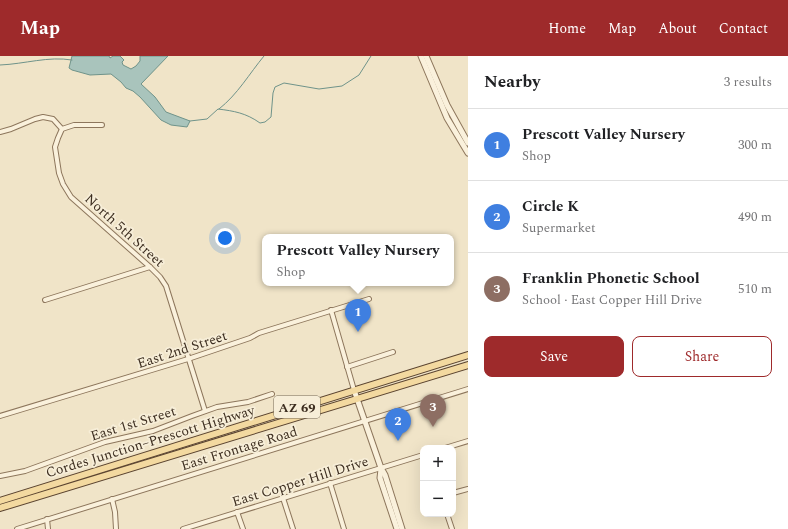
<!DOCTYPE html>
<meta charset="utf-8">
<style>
:root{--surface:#fff;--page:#f2f2f2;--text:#202124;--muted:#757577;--line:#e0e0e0;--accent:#9e2a2b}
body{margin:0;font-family:Spectral,serif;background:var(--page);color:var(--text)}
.controls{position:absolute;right:12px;bottom:12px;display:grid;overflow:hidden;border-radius:8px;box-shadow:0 4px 16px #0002}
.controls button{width:36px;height:36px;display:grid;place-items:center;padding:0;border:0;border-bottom:1px solid var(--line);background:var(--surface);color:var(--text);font:20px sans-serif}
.you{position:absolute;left:225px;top:182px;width:14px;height:14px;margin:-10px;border:3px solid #fff;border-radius:50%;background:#1a73e8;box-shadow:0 0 0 6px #1a73e833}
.badge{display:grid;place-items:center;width:26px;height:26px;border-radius:50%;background:var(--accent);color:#fff;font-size:13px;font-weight:700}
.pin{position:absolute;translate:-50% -33px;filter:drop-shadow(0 1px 2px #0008)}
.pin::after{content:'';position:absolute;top:21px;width:14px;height:12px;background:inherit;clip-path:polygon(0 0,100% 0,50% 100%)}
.popup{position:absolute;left:262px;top:178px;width:192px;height:52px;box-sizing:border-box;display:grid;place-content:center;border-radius:8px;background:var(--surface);filter:drop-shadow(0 1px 3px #0005);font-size:13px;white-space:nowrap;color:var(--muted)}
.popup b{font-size:15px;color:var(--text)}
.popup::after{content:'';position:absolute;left:50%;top:100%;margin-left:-8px;border:8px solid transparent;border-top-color:var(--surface)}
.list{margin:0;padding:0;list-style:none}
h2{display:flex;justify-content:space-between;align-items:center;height:52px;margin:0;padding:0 16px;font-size:17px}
h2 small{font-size:13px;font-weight:400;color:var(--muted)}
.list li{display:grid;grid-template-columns:26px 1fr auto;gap:12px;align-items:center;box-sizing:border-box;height:72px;padding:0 16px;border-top:1px solid var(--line)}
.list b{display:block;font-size:15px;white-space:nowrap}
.list p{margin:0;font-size:13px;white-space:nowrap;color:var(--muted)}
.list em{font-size:13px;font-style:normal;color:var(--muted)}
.actions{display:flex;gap:8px;padding:12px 16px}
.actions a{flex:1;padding:9px 0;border:1px solid var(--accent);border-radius:8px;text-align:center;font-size:14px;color:var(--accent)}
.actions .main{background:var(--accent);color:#fff}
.map{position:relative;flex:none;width:468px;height:473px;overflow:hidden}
header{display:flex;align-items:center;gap:24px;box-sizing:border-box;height:56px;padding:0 20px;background:var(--accent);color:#fff}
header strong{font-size:19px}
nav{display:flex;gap:22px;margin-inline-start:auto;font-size:14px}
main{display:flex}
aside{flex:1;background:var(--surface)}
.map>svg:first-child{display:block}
.water{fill:#a9c4bc;stroke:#6f938a}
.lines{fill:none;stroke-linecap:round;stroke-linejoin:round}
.stream{stroke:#6f938a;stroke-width:1}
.minor-casing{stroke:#8d765c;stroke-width:6}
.tertiary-casing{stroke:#8d765c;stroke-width:7}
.primary-casing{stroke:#5b4430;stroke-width:8}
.minor{stroke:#faf1dc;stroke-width:4}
.tertiary{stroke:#faf1dc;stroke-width:5}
.primary{stroke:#f3d9a0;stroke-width:6}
.labels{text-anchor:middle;stroke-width:3.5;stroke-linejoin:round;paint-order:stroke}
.shield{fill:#f7eed8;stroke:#756857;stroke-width:1}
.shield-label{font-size:13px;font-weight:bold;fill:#3d2e20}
.street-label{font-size:14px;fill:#3d2e20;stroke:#f7eed8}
</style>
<header>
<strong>Map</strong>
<nav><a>Home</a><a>Map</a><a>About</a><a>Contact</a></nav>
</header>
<main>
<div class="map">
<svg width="468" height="473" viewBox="0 0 468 473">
<rect width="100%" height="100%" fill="#f0e4c8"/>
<polygon class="water" points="72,0 109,0 110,2 113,0 120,0 124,4 122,6 123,9 131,13 136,10 140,5 140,0 168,0 141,28 155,41 166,56 190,65 187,71 171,69 161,64 140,41 133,35 126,32 121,26 111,18 90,19 72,14 69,12"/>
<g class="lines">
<g class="stream">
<path d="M 0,9 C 25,8 48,0 72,4"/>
<path d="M 219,53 C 238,38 249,18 264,0"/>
<path d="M 190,65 L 207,63 L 218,53 C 234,55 246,57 260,67 L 265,66 L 271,61 L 273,37 L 275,31 L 284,27 L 319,33 L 342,30 L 359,19 L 371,0"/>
</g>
<g class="minor-casing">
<g id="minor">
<polyline points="102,69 74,69 62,73 58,82 55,91 59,117 63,128 71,141 150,211 160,221 166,230 205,355"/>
<polyline points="0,76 11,73 35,63 43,61 53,63 62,73"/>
<polyline points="45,244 150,211"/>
<polyline points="331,254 354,334"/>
<polyline points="347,311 393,296"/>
<polyline points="0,360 188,303 250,282 259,277 369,243"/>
<polyline points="445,392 468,385"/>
<polyline points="0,420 25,415 105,386 153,375 192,360 217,351 248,346 272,338"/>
<polyline points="330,427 344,473"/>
<polyline points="453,437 468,433"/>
<polyline points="283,442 293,473"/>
<polyline points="112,443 115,456 116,473"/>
<polyline points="237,456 243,473"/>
<polyline points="447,458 452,473"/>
<polyline points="47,463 48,473"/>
<polyline points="17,473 468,333"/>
<polyline points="183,473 423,399"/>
</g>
</g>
<g class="tertiary-casing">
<g id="tertiary">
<polyline points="421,0 447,62 468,97"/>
<polyline points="426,0 447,49 468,87"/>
<polyline points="354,334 381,412 385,419 402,473"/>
<polyline points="381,413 380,422 397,473"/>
</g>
</g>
<g class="primary-casing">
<g id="primary">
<polyline points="0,445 468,299"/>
<polyline points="0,452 468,309"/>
</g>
</g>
<use href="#minor" class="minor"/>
<use href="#tertiary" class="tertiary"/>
<use href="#primary" class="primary"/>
</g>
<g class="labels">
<rect class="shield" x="274" y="340" width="46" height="22" rx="3"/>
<g class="shield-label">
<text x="297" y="356">AZ 69</text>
</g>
<g class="street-label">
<text transform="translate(125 174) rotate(42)" y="5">North 5th Street</text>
<text transform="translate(182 293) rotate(-18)" y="5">East 2nd Street</text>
<text transform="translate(133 367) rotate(-17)" y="5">East 1st Street</text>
<text transform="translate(150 385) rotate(-17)" y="5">Cordes Junction–Prescott Highway</text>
<text transform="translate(239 392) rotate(-17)" y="5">East Frontage Road</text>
<text transform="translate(300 425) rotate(-17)" y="5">East Copper Hill Drive</text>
</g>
</g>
</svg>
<div class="controls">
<button>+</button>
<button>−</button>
</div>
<div class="you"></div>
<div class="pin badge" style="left:358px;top:276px;background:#3f7fe0">1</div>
<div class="popup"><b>Prescott Valley Nursery</b>Shop</div>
<div class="pin badge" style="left:398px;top:385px;background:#3f7fe0">2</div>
<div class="pin badge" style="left:433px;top:371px;background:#8d6e63">3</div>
</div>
<aside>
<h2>Nearby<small>3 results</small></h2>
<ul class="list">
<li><span class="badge" style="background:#3f7fe0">1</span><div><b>Prescott Valley Nursery</b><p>Shop</p></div><em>300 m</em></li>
<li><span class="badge" style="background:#3f7fe0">2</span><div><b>Circle K</b><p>Supermarket</p></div><em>490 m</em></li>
<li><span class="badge" style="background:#8d6e63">3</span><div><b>Franklin Phonetic School</b><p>School · East Copper Hill Drive</p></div><em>510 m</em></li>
</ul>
<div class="actions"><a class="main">Save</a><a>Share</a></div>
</aside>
</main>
